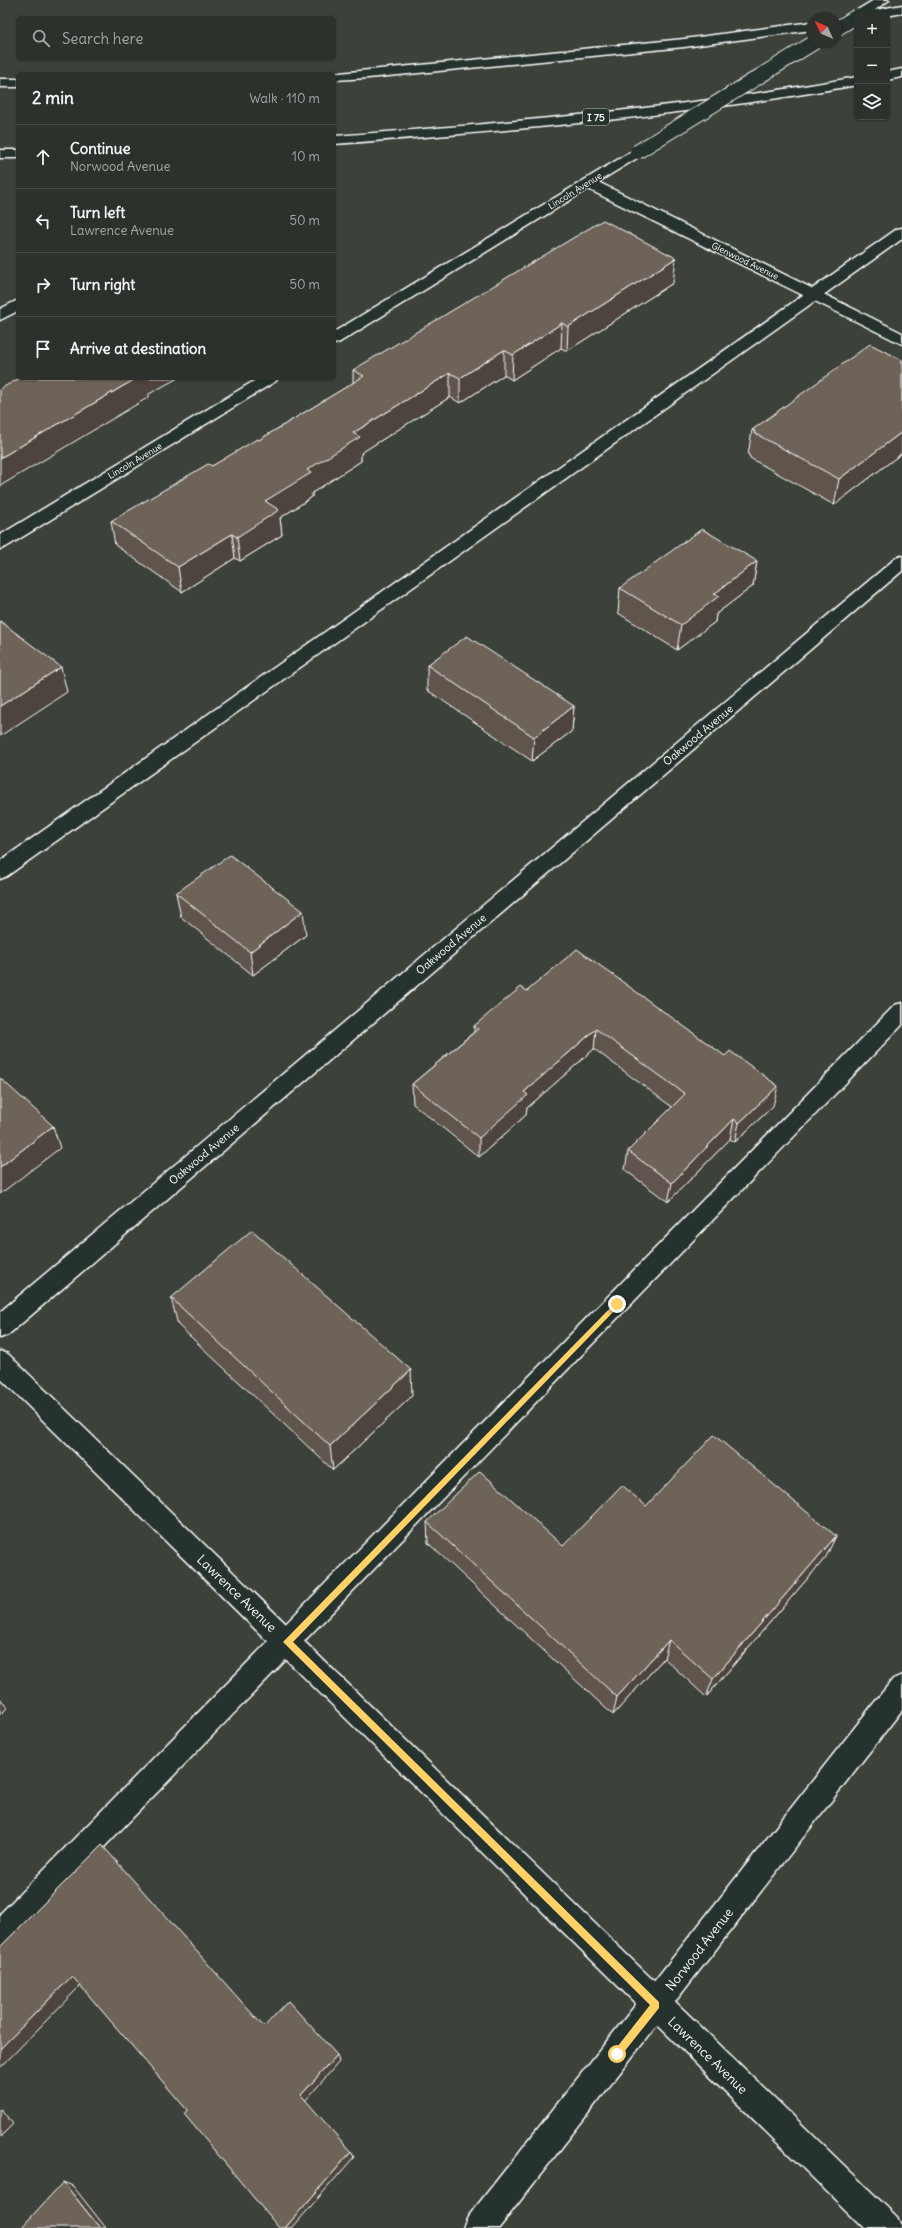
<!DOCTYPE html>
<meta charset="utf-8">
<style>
:root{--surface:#2d312c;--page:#393d38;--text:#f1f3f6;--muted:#a7a9a9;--line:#484c48}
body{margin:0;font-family:Delius,sans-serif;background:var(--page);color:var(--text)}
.controls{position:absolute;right:12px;top:12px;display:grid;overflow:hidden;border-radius:6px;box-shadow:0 1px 3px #0004}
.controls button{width:36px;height:36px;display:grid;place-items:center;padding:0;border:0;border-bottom:1px solid var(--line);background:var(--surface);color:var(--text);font:20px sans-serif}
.compass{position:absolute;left:806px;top:12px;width:36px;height:36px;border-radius:50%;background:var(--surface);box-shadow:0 1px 3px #0004;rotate:314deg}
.stop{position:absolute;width:12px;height:12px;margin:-9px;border:3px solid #ffd166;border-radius:50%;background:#fff}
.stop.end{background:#ffd166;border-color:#fff;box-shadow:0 1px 4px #0008}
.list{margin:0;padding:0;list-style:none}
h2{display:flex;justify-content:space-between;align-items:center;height:52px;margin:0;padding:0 16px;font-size:17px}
h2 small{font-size:13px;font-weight:400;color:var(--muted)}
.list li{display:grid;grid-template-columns:26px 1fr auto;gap:12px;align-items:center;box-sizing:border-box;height:64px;padding:0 16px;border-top:1px solid var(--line)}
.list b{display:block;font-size:15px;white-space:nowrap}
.list p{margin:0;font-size:13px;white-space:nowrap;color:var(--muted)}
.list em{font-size:13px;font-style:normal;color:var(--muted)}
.icon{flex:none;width:22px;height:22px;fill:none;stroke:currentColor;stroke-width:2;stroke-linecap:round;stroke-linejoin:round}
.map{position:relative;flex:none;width:902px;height:2228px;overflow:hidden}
.search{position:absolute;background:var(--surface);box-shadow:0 1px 3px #0004;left:16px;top:16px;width:320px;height:44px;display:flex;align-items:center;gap:10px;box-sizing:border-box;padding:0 14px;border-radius:6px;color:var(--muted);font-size:15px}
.panel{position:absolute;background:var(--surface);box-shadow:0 1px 3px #0004;left:16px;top:72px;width:320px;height:308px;border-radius:6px}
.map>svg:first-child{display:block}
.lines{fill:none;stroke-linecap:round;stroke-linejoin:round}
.service-casing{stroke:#fff;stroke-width:3}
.minor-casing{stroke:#fff;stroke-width:3}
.tertiary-casing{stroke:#fff;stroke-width:3}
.motorway-casing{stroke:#fff;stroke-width:3}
.service{fill:#26332d;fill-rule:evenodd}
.minor{fill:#26332d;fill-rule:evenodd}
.tertiary{fill:#26332d;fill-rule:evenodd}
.motorway{fill:#26332d;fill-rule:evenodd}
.minor-bridge-casing{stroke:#fff;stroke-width:16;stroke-linecap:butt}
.minor-bridge{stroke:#26332d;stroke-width:14}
.wall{fill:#5f554d;stroke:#fff}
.shaded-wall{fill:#4d453e;stroke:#fff}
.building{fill:#6e6359;stroke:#fff}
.route{fill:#ffd166}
.labels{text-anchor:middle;stroke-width:3;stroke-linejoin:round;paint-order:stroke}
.far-street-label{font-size:9px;fill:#fff;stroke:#26332d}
.shield{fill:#26332d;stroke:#bec2c0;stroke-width:1}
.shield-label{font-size:10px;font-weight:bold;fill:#fff}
.street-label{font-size:11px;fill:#fff;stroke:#26332d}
.near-street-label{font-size:13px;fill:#fff;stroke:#26332d}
</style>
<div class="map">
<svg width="902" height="2228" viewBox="0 0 902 2228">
<rect width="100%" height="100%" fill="#3c413a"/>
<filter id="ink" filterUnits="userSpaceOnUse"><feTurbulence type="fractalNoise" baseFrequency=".025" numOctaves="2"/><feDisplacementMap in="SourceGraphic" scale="8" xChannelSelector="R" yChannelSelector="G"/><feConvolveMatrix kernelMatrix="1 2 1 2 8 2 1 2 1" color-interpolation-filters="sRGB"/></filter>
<g filter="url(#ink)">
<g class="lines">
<g class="service-casing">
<g id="service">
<polygon points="902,228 902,239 7,876 0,879 0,861 897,229"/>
<polygon points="18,300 18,311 0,320 0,309"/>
<polygon points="902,1003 902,1025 10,1944 0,1948 0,1914 895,1005"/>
</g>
</g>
<g class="minor-casing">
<g id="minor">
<polygon points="874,0 889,0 868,15 857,15 857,18 854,18 852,15 854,12"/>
<polygon points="637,148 642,149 644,152 642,155 598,182 902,333 902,344 588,189 340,342 334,344 334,332"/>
<polygon points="259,378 278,378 276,381 6,547 0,549 0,535"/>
<polygon points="902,556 902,571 8,1335 0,1338 0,1312 896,558"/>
<polygon points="902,1675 902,1710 499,2228 463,2228 468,2217 893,1679"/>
</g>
</g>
<g class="tertiary-casing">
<polygon id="tertiary" points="0,1351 8,1354 897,2217 902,2228 864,2228 0,1378"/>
</g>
<g class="motorway-casing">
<g id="motorway">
<polygon points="902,5 902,13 887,16 863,15 865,12"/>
<polygon points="812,22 812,30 684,47 368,78 334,80 334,74 329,74 684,39"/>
<polygon points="902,69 902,77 887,80 887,72"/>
<path d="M 857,77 L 857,85 C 684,116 509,131 334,144 L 334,136 C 509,123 684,108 857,77 Z"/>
<rect x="0" y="79" width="18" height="8"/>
<rect x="0" y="150" width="18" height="8"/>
</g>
</g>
<use href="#service" class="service"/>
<use href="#minor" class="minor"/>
<use href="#tertiary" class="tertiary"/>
<use href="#motorway" class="motorway"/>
<g class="minor-bridge-casing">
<g id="minor-bridge">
<polyline points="836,29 857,16"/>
<polyline points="637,152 815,42"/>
</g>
</g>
<use href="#minor-bridge" class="minor-bridge"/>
</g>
<g class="wall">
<polygon points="673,283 567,351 561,348 512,380 504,375 460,403 450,397 361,453 361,461 312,493 312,497 280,518 282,535 240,561 235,558 182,592 115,545 111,521 212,466 259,440 353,383 353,370"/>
<polygon points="902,360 902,453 834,505 750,458 750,456 748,455 752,430"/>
<polygon points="757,561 753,586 716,614 715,622 677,650 618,613 620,588"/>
<polygon points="427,665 574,706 572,731 532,761 427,690"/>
<polygon points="176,893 306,935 253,975 181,917"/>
<polygon points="527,991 773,1106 735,1142 730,1139 668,1202 625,1170 628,1151 672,1107 594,1049 527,1108 526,1115 479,1157 413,1104 412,1084 474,1032 474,1026"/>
<polygon points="171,1298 412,1396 333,1470 178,1325"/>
<polygon points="646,1506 826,1557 706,1697 664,1658 613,1715 428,1543 427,1522 563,1546"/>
</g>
<g class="shaded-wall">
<polygon points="676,258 673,283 567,351 568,327"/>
<polygon points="562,323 561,348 512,380 513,355"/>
<polygon points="504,350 504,375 460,403 460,378"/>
<polygon points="450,373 450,397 361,453 361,461 312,493 312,497 280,518 282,535 240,561 237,537 265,501 307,470 353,433"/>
<polygon points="137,378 178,378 149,394 149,397 0,486 0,458"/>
<polygon points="902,432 902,453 834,505 839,479"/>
<polygon points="232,534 235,558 182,592 178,567"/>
<polygon points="757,561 753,586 716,614 715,622 677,650 681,625 714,594"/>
<polygon points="61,667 67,692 0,736 0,706"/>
<polygon points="574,706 572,731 532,761 534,737"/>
<polygon points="303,911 306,935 253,975 250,952"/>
<polygon points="596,1029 594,1049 527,1108 526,1115 479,1157 479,1138 524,1092"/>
<polygon points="778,1086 773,1106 735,1142 739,1123"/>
<polygon points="734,1119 730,1139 668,1202 672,1183"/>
<polygon points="53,1126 60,1148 0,1194 0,1167"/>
<polygon points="411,1370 412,1396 333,1470 330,1446"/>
<polygon points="836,1536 826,1557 706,1697 713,1679"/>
<polygon points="669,1640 664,1658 613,1715 617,1697"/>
<polygon points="0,1698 7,1708 0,1715"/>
<polygon points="72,1976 81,1985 0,2068 0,2049"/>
<polygon points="337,2055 339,2062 305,2101 301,2095"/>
<polygon points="0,2108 13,2124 0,2137"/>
<polygon points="351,2152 354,2157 292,2228 285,2228"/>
<polygon points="63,2182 73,2186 106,2228 100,2228"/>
</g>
<g class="building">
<polygon points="603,220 676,258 568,327 562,323 513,355 504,350 460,378 450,373 353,433 360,437 307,470 311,473 265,501 279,510 237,537 232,534 178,567 111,521 208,464 212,466 257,439 259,440 364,376 353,370"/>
<polygon points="870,344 902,360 902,432 839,479 754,433 755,431 752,430"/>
<polygon points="20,378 137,378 0,458 0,389"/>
<polygon points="702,529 757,561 714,594 719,596 681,625 620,588"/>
<polygon points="0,621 61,667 0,706"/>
<polygon points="467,636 574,706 534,737 427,665"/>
<polygon points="230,855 303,911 250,952 176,893"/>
<polygon points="577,949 725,1056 730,1051 778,1086 739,1123 734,1119 672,1183 628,1151 685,1094 596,1029 524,1092 528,1095 479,1138 412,1084 478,1029 474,1026 521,987 527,991"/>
<polygon points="0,1078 53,1126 0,1167"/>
<polygon points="252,1230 411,1370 330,1446 171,1298"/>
<polygon points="714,1435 836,1536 713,1679 669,1640 617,1697 427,1522 480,1471 563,1546 622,1485 646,1506"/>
<polygon points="102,1845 264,2027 288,2001 337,2055 301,2095 351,2152 285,2228 279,2228 184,2114 187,2110 72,1976 0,2049 0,1947"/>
<polygon points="63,2182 100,2228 21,2228"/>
</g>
</g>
<polygon class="route" points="617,1301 619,1302 619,1306 293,1642 659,2002 659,2008 620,2057 617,2059 614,2057 614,2051 650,2005 283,1642"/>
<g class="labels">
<g class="far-street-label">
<text transform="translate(575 191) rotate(-32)" y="3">Lincoln Avenue</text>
<text transform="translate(745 261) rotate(26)" y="3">Glenwood Avenue</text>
<text transform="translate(135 461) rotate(-31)" y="3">Lincoln Avenue</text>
</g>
<rect class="shield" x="583" y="109" width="26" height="16" rx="3"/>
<g class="shield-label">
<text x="596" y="121">I 75</text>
</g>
<g class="street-label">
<text transform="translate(698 735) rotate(-40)" y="4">Oakwood Avenue</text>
<text transform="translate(451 944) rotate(-40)" y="4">Oakwood Avenue</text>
<text transform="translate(204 1154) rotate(-40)" y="4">Oakwood Avenue</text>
</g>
<g class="near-street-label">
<text transform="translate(237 1593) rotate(44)" y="5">Lawrence Avenue</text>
<text transform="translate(699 1949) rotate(-52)" y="5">Norwood Avenue</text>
<text transform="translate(708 2055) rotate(44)" y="5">Lawrence Avenue</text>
</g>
</g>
</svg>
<div class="controls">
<button>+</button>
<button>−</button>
<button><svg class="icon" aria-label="layers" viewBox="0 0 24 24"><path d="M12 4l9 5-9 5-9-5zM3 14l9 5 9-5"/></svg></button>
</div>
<svg class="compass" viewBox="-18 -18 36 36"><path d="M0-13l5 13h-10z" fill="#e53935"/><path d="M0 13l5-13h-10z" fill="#a7a9a9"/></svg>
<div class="stop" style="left:617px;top:2054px"></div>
<div class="stop end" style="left:617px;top:1304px"></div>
<div class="search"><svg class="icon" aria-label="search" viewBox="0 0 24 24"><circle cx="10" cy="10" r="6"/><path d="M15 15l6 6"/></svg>Search here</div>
<section class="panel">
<h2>2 min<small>Walk · 110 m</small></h2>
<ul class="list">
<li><svg class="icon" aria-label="ahead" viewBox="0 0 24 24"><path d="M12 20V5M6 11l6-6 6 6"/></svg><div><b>Continue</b><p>Norwood Avenue</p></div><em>10 m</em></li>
<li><svg class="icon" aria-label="left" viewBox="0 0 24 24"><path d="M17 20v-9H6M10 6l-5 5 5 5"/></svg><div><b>Turn left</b><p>Lawrence Avenue</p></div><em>50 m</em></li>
<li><svg class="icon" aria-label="right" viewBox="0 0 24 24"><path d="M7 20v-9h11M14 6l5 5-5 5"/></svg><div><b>Turn right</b></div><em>50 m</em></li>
<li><svg class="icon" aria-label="arrive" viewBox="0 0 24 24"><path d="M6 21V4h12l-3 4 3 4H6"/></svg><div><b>Arrive at destination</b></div></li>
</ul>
</section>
</div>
